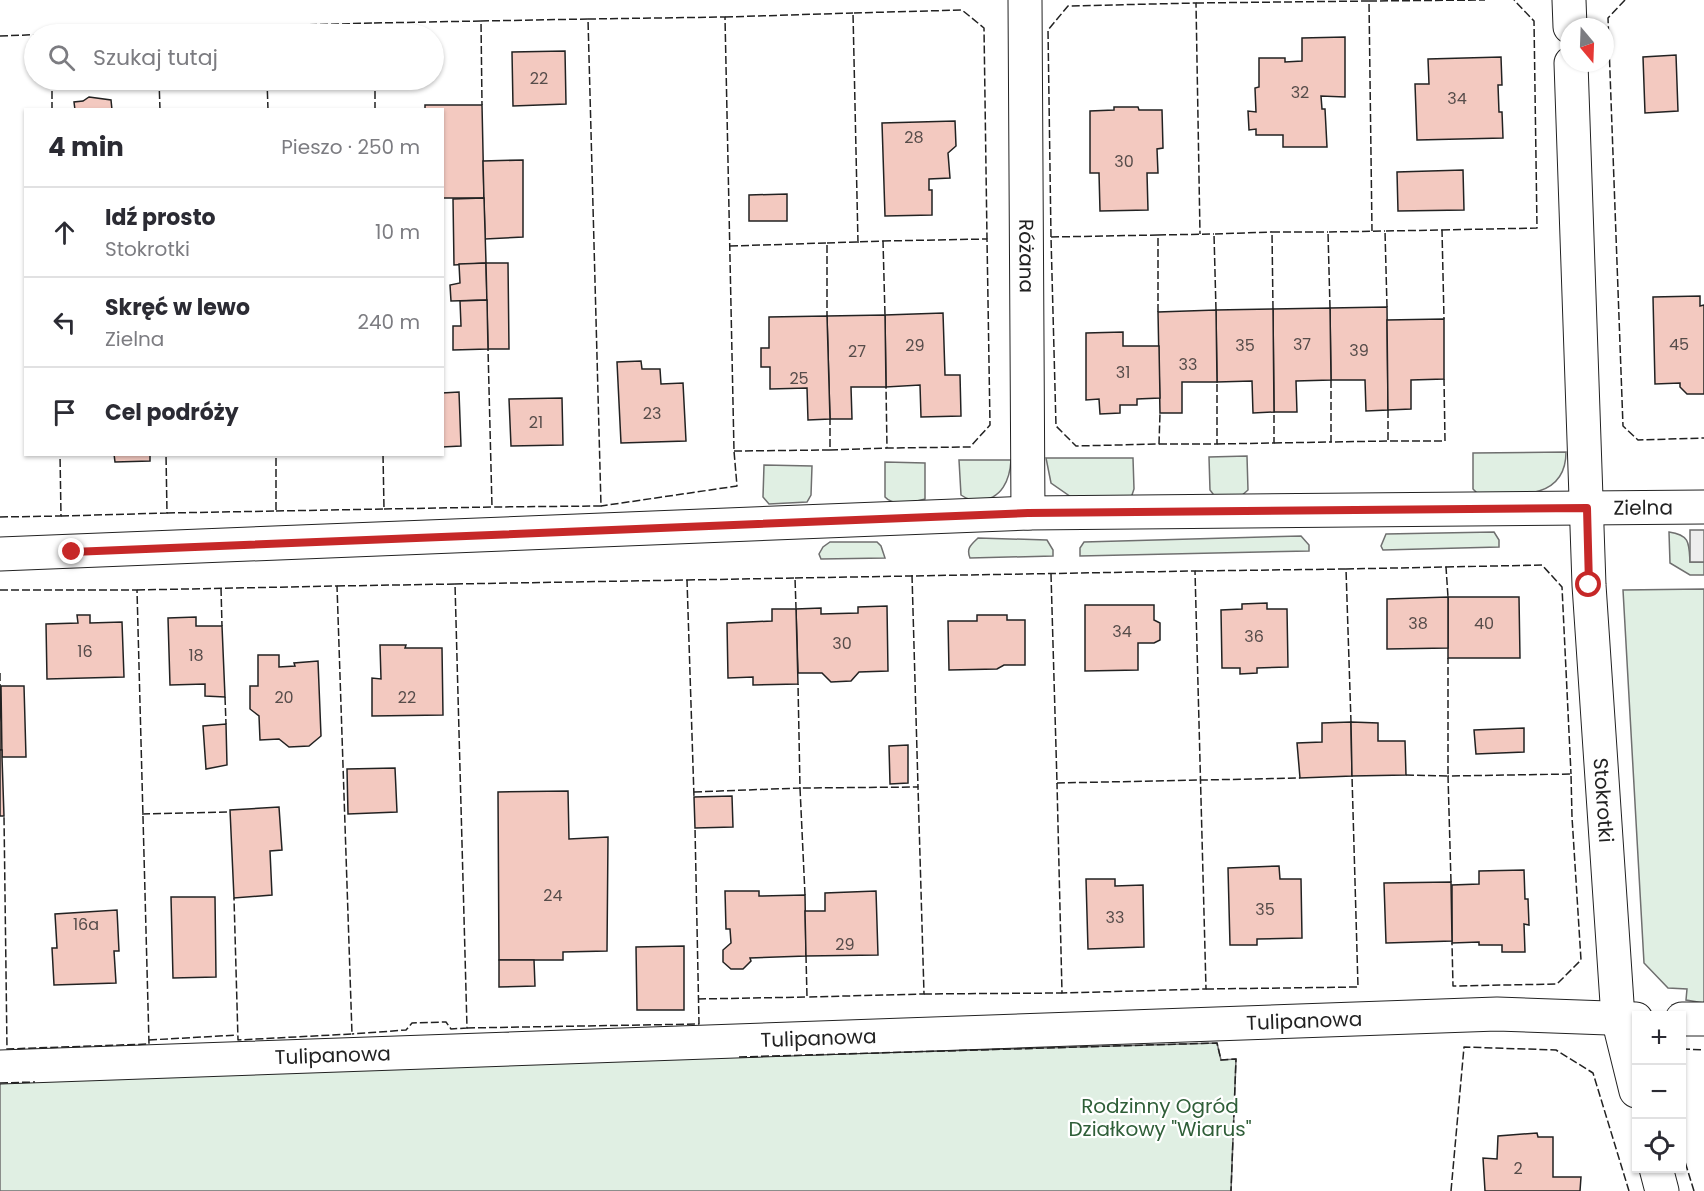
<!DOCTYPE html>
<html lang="pl">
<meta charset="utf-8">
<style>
:root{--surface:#fff;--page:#f2f2f3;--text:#2b2b33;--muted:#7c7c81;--line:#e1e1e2}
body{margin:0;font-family:Poppins,sans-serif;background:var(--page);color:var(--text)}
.controls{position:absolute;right:18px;bottom:18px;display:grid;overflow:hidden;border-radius:0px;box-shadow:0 2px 4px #0004}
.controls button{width:54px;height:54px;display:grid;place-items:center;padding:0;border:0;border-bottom:2px solid var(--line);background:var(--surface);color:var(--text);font:30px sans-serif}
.compass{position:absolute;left:1560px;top:18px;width:54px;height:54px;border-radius:50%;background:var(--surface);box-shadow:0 2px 4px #0004;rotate:161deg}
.stop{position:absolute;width:18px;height:18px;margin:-14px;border:4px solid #c62828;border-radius:50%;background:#fff}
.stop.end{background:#c62828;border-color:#fff;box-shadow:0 2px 6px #0008}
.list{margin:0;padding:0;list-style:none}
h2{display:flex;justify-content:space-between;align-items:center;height:78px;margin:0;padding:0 24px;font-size:26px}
h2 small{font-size:20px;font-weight:400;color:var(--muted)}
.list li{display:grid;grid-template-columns:39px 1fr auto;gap:18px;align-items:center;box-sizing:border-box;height:90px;padding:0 24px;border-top:2px solid var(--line)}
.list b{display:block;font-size:22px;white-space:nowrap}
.list p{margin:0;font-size:20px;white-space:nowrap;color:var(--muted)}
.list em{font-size:20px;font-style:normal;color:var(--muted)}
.icon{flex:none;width:33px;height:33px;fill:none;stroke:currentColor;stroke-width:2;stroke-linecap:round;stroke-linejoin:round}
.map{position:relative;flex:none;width:1704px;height:1191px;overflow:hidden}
.search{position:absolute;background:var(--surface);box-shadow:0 2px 4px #0004;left:24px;top:24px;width:420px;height:66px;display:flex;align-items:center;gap:15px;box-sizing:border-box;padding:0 21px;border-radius:33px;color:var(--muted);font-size:22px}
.panel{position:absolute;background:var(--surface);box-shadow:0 2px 4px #0004;left:24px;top:108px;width:420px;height:348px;border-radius:0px}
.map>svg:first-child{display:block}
.green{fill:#e0efe3;stroke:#6f6f6f;stroke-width:1.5}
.parking{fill:#ededed;stroke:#6f6f6f;stroke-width:1.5}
.building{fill:#f3c9c0;stroke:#222;stroke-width:1.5}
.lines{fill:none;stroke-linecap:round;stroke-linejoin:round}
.street-casing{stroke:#222;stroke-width:35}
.street{stroke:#fff;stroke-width:33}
.fence{stroke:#222;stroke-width:1.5;stroke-dasharray:8 3;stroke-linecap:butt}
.route{stroke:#c62828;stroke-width:8}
.labels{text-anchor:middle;stroke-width:4.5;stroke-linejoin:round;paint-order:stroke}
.number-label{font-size:16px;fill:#564c4a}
.street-label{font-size:20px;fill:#222;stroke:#fff}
.park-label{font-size:20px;fill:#2f5e38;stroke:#fff}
</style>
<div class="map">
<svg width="1704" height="1191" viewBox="0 0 1704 1191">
<rect width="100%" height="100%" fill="#fff"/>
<g class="green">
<path d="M 1566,452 C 1566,502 1513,495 1478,494 L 1473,489 L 1473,453 Z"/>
<polygon points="1247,456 1248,490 1240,497 1216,498 1210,490 1209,457"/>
<polygon points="1046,458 1133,458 1134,489 1131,498 1074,499 1051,483"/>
<path d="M 959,460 L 1011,460 C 1010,479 1002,500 979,500 C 972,500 968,500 961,495 Z"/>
<path d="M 885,462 L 925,463 L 925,499 C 913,502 894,507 885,497 Z"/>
<polygon points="764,465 812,466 811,495 807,502 769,504 763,497"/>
<polygon points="1494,532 1499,540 1499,547 1383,550 1381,546 1386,534"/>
<path d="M 1669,532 C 1690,535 1689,543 1690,562 L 1704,562 L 1704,575 L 1690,575 L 1670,563 Z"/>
<polygon points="1301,536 1309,545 1309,551 1080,556 1080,548 1084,542"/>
<path d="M 978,538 L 1047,540 L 1053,550 L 1053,556 L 970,558 C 966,548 971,545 978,538 Z"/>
<polygon points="830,542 877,542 881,546 885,558 821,559 819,554 823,547"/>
<polygon points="1704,589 1704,1003 1686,1000 1687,989 1668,988 1644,963 1623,590"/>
<polygon points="1217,1043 1221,1060 1236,1059 1231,1191 0,1191 0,1083 633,1060"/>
</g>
<rect class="parking" x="1690" y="530" width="14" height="32"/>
<g class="building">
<polygon points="1345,37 1345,97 1321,96 1322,109 1325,109 1327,147 1283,147 1283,135 1256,135 1256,129 1249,130 1248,111 1256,112 1255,88 1259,87 1259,58 1285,58 1285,62 1302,61 1302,38"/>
<polygon points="565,51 566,104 513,106 512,52"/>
<polygon points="1676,55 1678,111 1645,113 1643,57"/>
<polygon points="1501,57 1502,85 1498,85 1499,112 1502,112 1503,138 1417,140 1415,84 1429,84 1428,59"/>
<polygon points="89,97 111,100 112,110 75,110 74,102 83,101"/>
<polygon points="425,105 482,105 484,198 442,198 442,110 425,110"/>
<polygon points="1114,107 1138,107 1139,110 1162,110 1163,148 1157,149 1158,173 1147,173 1148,210 1100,211 1099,173 1090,173 1090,111 1114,110"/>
<polygon points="955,121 956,146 948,153 950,178 929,179 929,190 932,190 932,215 885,216 882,123"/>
<polygon points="523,160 523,237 485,239 483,161"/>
<polygon points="1463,170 1464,210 1398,211 1397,172"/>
<polygon points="787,194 787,221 749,221 749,195"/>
<polygon points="484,198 486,263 454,265 453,199"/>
<polygon points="486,263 487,300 451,301 450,285 460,283 459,264"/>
<polygon points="486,263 508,263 509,349 488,349"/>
<polygon points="1700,296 1700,306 1704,305 1704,394 1687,394 1680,387 1680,383 1655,384 1653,297"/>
<polygon points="487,300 488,349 453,350 453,326 461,326 460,301"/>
<polygon points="1387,307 1388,410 1366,411 1365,380 1331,380 1330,308"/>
<polygon points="1330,308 1331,380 1296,381 1297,412 1274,412 1273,309"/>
<polygon points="1273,309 1274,412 1253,413 1252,381 1217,382 1216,310"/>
<polygon points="1216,310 1217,382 1182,382 1182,413 1160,413 1158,312"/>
<polygon points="943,313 945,375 960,375 961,416 921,417 920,385 886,387 885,315"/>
<polygon points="885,315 886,387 851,387 852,419 830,419 827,316"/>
<polygon points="827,316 830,419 808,420 807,388 770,389 770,367 761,367 761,348 769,348 769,317"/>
<polygon points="1444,319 1444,379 1411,380 1411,409 1388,410 1387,320"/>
<polygon points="1123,332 1123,346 1159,346 1160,398 1137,399 1137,405 1120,405 1120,413 1100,414 1099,399 1086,400 1086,333"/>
<polygon points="641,361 642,369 660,369 661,384 683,383 686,441 621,443 617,362"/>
<polygon points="459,392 461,446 442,447 442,393"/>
<polygon points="562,398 563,445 511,446 509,399"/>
<polygon points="114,454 150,454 150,461 115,462"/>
<polygon points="1448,597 1519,597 1520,658 1448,658"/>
<polygon points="1448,597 1448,648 1387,649 1387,599"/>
<polygon points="1267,603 1267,609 1287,609 1288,667 1257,668 1257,673 1240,674 1240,668 1222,668 1221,610 1242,609 1242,604"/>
<polygon points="1085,605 1154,605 1154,620 1160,623 1160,640 1154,643 1138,643 1138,670 1085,671"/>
<polygon points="887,606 888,671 859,672 851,681 831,682 822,673 798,673 796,609 821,608 821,614 858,613 858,607"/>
<polygon points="772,609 796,609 798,684 753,685 753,677 728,678 727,623 772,621"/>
<polygon points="77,615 90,615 90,623 122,622 124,677 47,679 46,624 78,623"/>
<polygon points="977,615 1007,615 1007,620 1025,620 1025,665 1004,665 997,669 949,670 948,621 977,621"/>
<polygon points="196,617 196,626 222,626 225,697 205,696 205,684 170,685 168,618"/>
<polygon points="380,645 406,645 405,648 442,648 443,715 372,716 372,678 381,679"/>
<polygon points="258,655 279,655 279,667 295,666 294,663 318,661 321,736 309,746 289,747 279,739 260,740 259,716 250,709 250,686 258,686"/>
<polygon points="0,684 3,750 0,750"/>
<polygon points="1,686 24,686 26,757 2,757"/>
<polygon points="1351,722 1352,776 1300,778 1297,743 1322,742 1322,723"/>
<polygon points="1351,722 1378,723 1378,741 1405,741 1406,775 1352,776"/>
<polygon points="226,724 227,765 206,769 203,726"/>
<polygon points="1524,728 1524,752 1476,754 1474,730"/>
<polygon points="908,745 908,783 890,784 889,746"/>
<polygon points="0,750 2,750 2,757 4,816 0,816"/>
<polygon points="395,768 397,812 348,814 347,769"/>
<polygon points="568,791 569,839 608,837 607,951 563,952 563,960 499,960 498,792"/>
<polygon points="732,796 733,827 695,828 694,797"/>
<polygon points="279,807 282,850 270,851 272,895 234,898 230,810"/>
<polygon points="1279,866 1280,879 1301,879 1302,938 1257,939 1257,945 1230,945 1228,868"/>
<polygon points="1524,870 1525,899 1528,899 1529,925 1524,924 1525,952 1502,952 1502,945 1479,945 1479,942 1452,943 1452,885 1479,884 1479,871"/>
<polygon points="1086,879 1115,879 1115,886 1143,885 1144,947 1088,949"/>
<polygon points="1451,882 1452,941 1386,943 1384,883"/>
<polygon points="725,891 759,891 759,896 805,895 806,956 750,958 751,961 743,969 731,969 723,962 723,950 731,943 730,929 726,929"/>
<polygon points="876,891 878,955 806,956 805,911 825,911 825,893"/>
<polygon points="171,897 215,897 216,977 173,978"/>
<polygon points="117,910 119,951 114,951 116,983 54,985 52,948 57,948 55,914"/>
<polygon points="684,946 684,1010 637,1010 636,947"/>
<polygon points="499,960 534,960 535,986 499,987"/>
<polygon points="1537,1133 1538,1137 1553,1137 1553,1177 1581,1177 1580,1191 1485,1191 1483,1158 1497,1159 1498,1136"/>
</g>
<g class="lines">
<g class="street-casing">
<g id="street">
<path id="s1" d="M 1025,0 L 1028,513"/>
<polyline points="1569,0 1570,27"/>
<path id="s2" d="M 1571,63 L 1589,585 L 1618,1018 L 1636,1091"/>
<path id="s3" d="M 0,554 L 1028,513 L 1704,507"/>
<polyline points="1682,1019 1704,1019"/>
<path id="s4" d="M 0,1067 L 1497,1014 L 1636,1019"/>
<polyline points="1656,1168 1662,1191"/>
</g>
</g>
<use href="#street" class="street"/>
<g class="fence">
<polyline points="1625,0 1608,18 1623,426 1638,440 1704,438"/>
<polyline points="1369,1 1485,0"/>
<polyline points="1196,3 1369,1 1372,231"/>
<polyline points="725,17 853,13"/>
<polyline points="588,19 725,17 734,451 737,486 601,506"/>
<polyline points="481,21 588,19 601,506 492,507"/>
<polyline points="374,23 481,21 482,105"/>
<polyline points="265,26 374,23 374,34"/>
<polyline points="158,30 265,26 265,34"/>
<polyline points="51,34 158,30 158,34"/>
<polyline points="0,36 51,34"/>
<polyline points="52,80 52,110"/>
<polyline points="159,80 160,110"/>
<polyline points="267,80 268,110"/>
<polyline points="375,80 375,110"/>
<polyline points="1442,230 1537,228 1534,21 1514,0"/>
<polyline points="1158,235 1051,237 1056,426 1076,446 1159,444 1160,413"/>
<polyline points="1051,237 1048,30 1068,6 1196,3 1200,234"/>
<polyline points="883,241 987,239 990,425 970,447 887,448 886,387"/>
<polyline points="827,243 883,241 885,315"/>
<polyline points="858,243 853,13 962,10 984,28 987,239"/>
<polyline points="730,246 827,243 827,316"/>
<polyline points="1387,307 1385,231 1442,230 1444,319"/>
<polyline points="1330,308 1328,232 1385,231"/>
<polyline points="1273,309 1272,232 1328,232"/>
<polyline points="1216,310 1214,234 1272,232"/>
<polyline points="1158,312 1158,235 1214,234"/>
<polyline points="1331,380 1331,442 1388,441"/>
<polyline points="1388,410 1388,441 1445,441 1444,379"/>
<polyline points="1274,443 1331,442"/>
<polyline points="1159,444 1217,444 1217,382"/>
<polyline points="1217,444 1274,443 1274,412"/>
<polyline points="830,450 887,448"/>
<polyline points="734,451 830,450 830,419"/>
<polyline points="384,509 492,507 488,349"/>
<polyline points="276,511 384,509 383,454"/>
<polyline points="167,513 276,511 276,454"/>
<polyline points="61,516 167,513 166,454"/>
<polyline points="0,517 61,516 60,454"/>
<polyline points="1446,567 1542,565 1562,587 1571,774"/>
<polyline points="1346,569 1446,567 1448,597"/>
<polyline points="1195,571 1346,569 1351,722"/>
<polyline points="1051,574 1057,783 1300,778"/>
<polyline points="912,575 918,787"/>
<polyline points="795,578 1195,571 1206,989 1062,993 1057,783"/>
<polyline points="687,580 795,578 796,608"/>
<polyline points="455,584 687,580 694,797"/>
<polyline points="337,586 455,584 467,1028 451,1029 446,1022 412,1023 406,1030 352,1034"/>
<polyline points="221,588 222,626"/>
<polyline points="0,590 137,590 149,1044 7,1049 4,816"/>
<polyline points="137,590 337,586 352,1034 238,1040 234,898"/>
<polyline points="0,673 0,684"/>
<polyline points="225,697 226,724"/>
<polyline points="1406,775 1448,776 1448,658"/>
<polyline points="694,792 800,788 798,684"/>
<polyline points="142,814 230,812"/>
<polyline points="1451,882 1448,776 1571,774 1572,817 1581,960 1557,984 1453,986 1452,943"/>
<polyline points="805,895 800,788 918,787 924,994 807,997"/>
<polyline points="1206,989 1358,987 1352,776"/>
<polyline points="924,994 1062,993"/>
<polyline points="698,999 807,997 806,956"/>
<polyline points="467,1028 699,1024 695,828"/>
<polyline points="149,1040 237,1035"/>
<polyline points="1682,1049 1704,1050"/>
<polyline points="739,1057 1217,1043 1221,1060 1236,1059 1231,1191"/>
<polyline points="0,1083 35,1082"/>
<polyline points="1682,1152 1694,1191"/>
<polyline points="1451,1191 1464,1047 1556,1050 1593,1073 1629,1191"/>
</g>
</g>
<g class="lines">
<polyline class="route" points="72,552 1028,513 1587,508 1589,585"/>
</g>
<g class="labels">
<g class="number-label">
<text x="539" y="84">22</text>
<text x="1300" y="98">32</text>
<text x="1457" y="104">34</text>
<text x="914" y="143">28</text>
<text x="1124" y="167">30</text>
<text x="1302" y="350">37</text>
<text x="1679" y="350">45</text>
<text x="915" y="351">29</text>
<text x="1245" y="351">35</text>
<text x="1359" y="356">39</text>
<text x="857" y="357">27</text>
<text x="1188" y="370">33</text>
<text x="1123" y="378">31</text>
<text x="799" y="384">25</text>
<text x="652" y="419">23</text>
<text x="536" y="428">21</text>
<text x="1418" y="629">38</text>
<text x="1484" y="629">40</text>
<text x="1122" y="637">34</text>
<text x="1254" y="642">36</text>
<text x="842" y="649">30</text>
<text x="85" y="657">16</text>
<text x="196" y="661">18</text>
<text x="284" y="703">20</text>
<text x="407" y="703">22</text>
<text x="553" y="901">24</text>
<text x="1265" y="915">35</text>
<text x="1115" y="923">33</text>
<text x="86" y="930">16a</text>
<text x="845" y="950">29</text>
<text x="1518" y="1174">2</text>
</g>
<g class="street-label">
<text dy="7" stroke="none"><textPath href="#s1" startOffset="256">Różana</textPath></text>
<text dy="7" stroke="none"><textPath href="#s3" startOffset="1644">Zielna</textPath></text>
<text dy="7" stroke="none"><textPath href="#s2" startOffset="738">Stokrotki</textPath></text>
<text dy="7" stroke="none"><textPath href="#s4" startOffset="1305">Tulipanowa</textPath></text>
<text dy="7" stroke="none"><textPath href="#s4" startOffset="819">Tulipanowa</textPath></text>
<text dy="7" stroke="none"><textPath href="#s4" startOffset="333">Tulipanowa</textPath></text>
</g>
<g class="park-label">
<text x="1160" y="1113">Rodzinny Ogród<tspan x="1160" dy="23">Działkowy "Wiarus"</tspan></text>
</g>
</g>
</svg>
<div class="controls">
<button>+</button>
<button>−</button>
<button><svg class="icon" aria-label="locate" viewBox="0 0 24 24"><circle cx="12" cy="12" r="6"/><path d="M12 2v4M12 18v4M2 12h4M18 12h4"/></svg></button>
</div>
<svg class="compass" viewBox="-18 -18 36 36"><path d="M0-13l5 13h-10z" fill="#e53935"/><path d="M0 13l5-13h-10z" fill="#7c7c81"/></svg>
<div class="stop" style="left:1589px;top:585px"></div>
<div class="stop end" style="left:72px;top:552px"></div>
<div class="search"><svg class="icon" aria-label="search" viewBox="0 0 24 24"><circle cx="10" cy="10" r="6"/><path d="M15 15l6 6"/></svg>Szukaj tutaj</div>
<section class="panel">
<h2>4 min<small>Pieszo · 250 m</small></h2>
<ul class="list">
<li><svg class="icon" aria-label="ahead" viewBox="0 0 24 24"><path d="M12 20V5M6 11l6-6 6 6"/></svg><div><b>Idź prosto</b><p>Stokrotki</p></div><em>10 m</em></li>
<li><svg class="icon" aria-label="left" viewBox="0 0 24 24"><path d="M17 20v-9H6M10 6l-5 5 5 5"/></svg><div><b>Skręć w lewo</b><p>Zielna</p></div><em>240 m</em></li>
<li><svg class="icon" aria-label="arrive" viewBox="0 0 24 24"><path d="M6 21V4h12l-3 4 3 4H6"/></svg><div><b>Cel podróży</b></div></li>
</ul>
</section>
</div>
